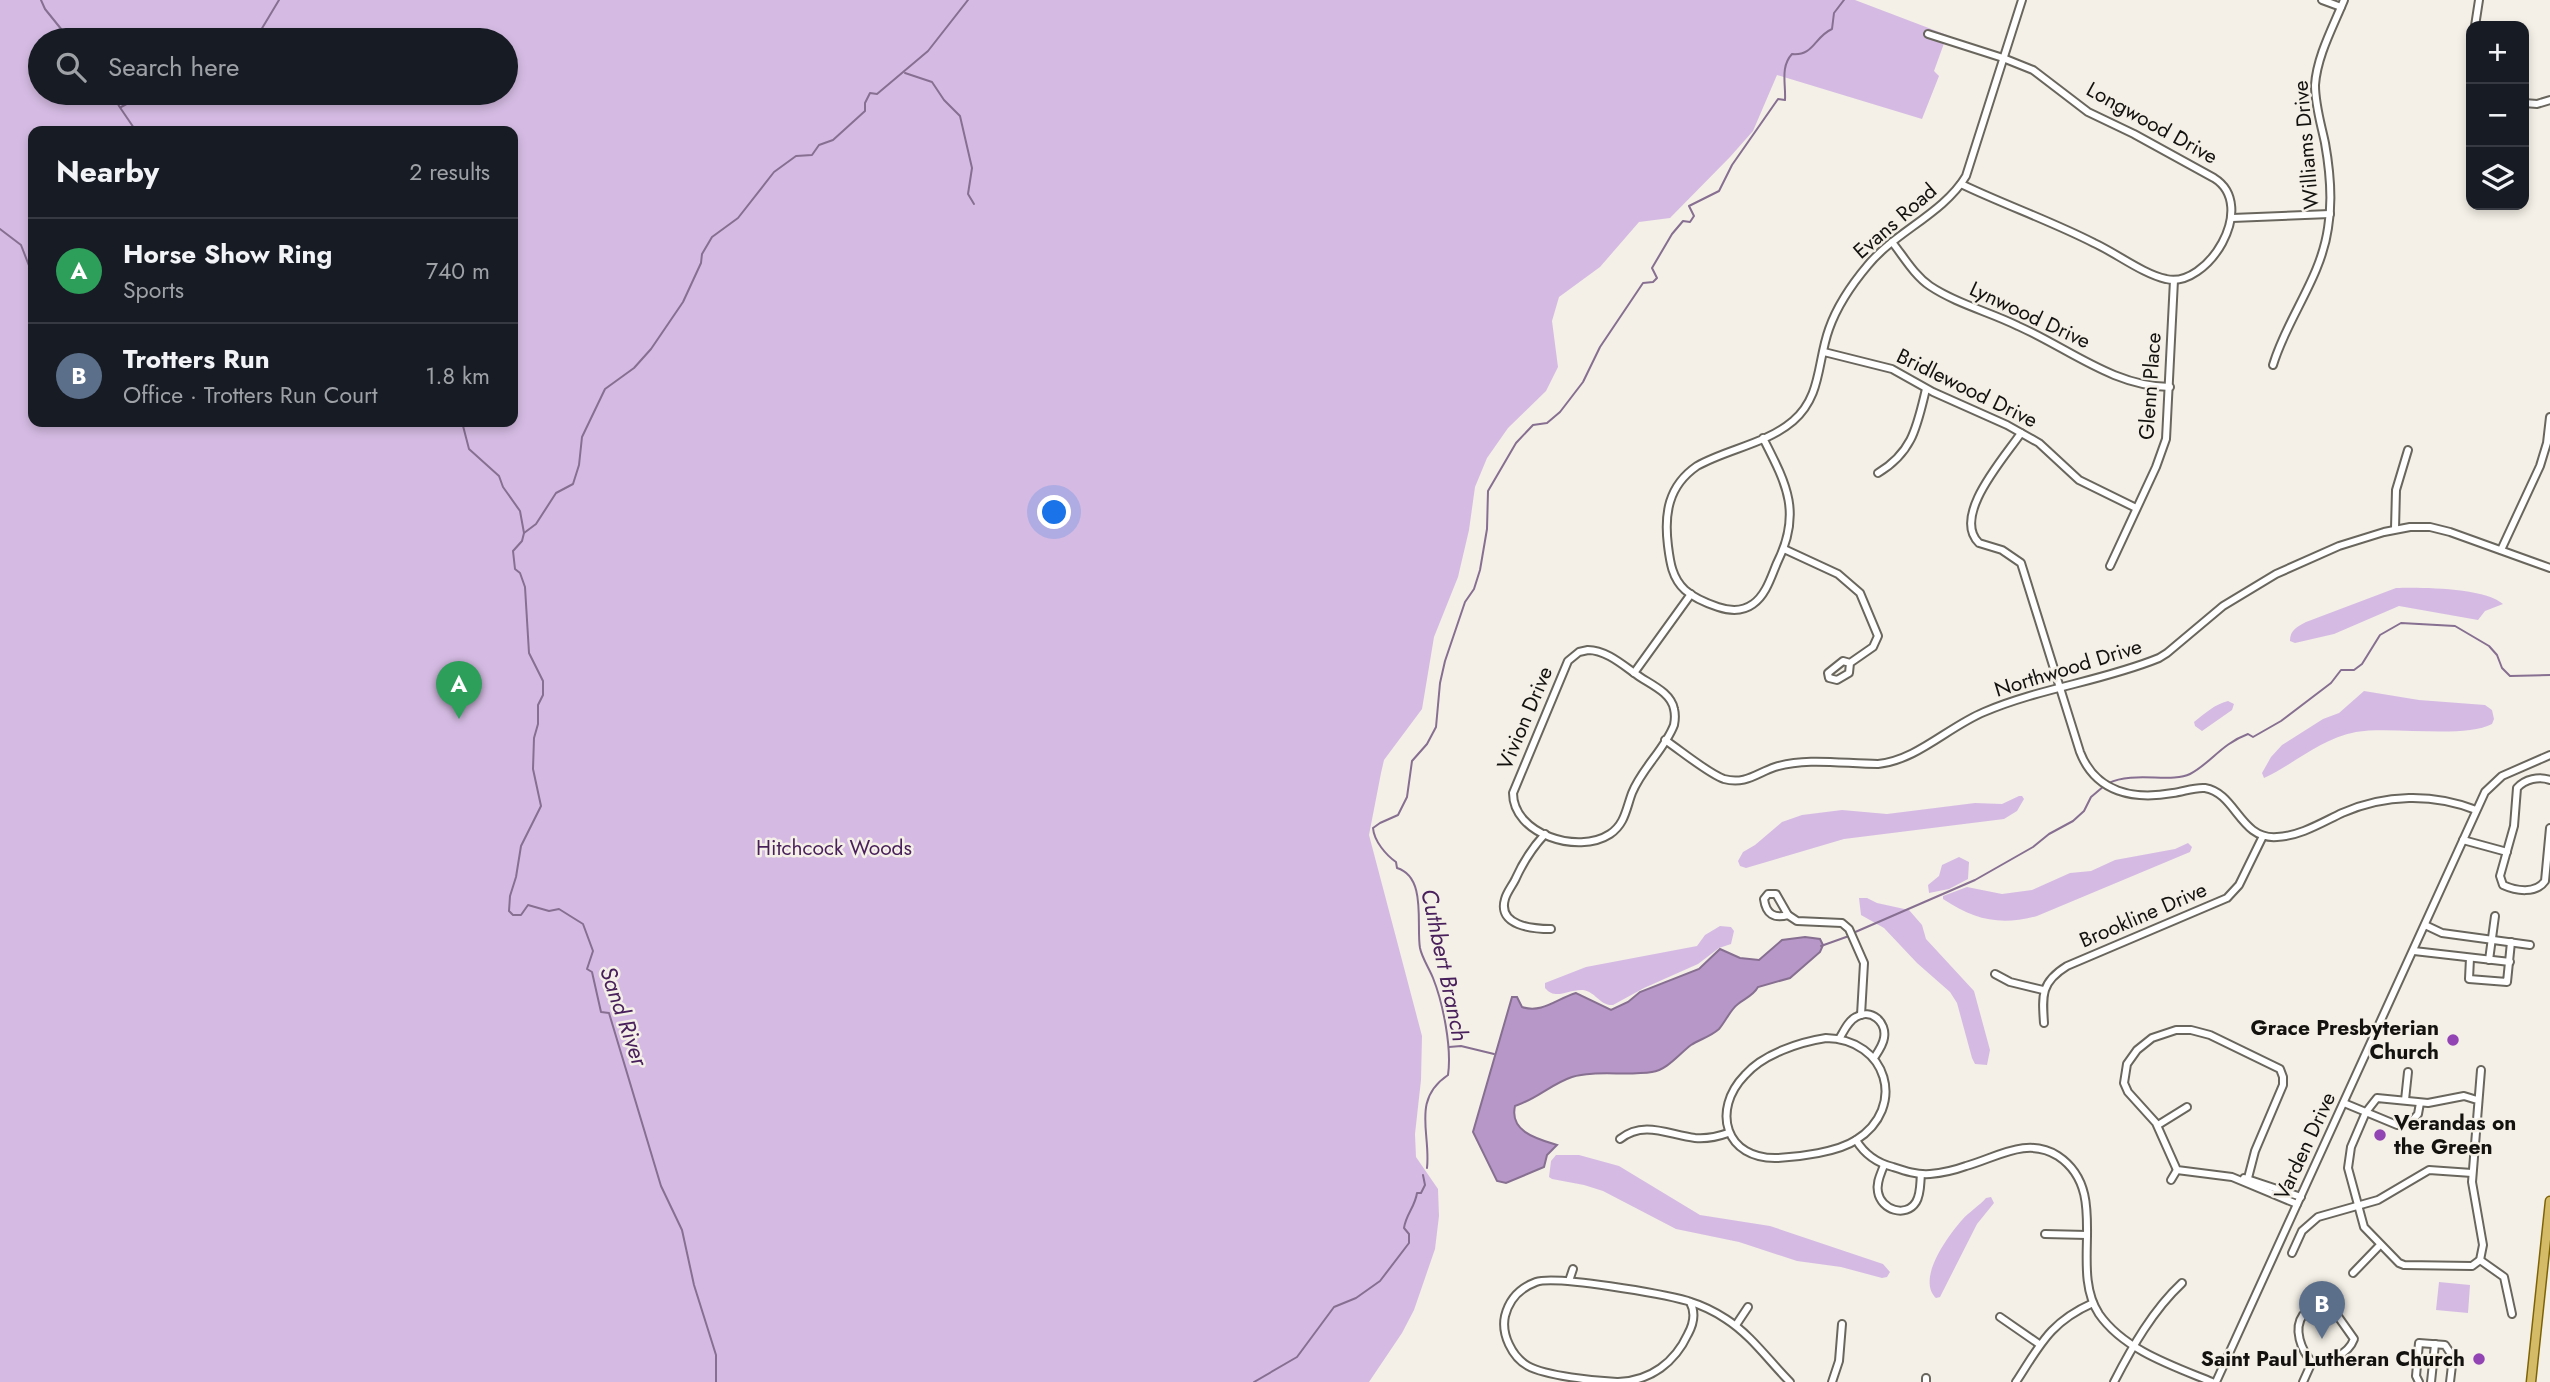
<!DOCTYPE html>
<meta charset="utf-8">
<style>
:root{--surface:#171b24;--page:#20242c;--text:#f1f3f6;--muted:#9ea1a6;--line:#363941;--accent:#d93025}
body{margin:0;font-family:Jost,sans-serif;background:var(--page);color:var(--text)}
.controls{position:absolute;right:21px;top:21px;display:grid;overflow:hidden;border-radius:14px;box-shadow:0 4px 10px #0003}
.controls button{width:63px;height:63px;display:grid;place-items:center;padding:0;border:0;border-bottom:2px solid var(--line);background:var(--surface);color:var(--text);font:35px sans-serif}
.you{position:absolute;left:1055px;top:513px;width:24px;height:24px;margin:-18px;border:5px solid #fff;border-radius:50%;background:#1a73e8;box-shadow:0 0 0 10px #1a73e833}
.badge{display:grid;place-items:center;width:46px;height:46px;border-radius:50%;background:var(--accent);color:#fff;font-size:23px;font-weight:700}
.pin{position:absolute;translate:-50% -58px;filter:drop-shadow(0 2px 4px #0008)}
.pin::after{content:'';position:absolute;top:37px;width:24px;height:21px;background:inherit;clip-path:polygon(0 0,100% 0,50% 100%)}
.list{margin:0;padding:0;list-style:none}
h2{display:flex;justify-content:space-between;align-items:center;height:91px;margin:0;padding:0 28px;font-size:30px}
h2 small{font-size:23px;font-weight:400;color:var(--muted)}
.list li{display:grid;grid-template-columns:46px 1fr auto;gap:21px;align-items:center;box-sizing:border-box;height:105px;padding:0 28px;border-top:2px solid var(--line)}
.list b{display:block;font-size:26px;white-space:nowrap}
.list p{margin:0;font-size:23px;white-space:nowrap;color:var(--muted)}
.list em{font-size:23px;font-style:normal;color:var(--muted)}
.icon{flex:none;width:38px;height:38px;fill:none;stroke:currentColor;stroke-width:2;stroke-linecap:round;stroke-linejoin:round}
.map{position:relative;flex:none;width:2550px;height:1382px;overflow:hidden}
.search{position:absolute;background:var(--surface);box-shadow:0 4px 10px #0003;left:28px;top:28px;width:490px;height:77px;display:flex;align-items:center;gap:18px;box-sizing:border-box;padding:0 24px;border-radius:38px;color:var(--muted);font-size:26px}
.panel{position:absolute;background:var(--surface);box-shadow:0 4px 10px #0003;left:28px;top:126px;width:490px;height:301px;border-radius:14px}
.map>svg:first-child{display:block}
.green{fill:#d5bbe3;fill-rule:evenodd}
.water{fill:#b797c8;stroke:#866f90;stroke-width:2}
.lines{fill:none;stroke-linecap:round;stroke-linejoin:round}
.stream{stroke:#866f90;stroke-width:2}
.minor-casing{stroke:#69665e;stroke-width:10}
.major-casing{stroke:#7e6306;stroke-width:11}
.minor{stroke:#fff;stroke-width:6}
.major{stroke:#d4bb67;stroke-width:8}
.poi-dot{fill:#9244b4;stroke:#f4f0e7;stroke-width:2.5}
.labels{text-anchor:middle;stroke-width:5;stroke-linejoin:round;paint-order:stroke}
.street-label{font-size:21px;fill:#13120f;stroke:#f4f0e7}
.park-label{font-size:21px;fill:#481f5b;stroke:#f4f0e7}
.poi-label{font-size:21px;font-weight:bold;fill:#13120f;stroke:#f4f0e7;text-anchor:end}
.water-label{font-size:23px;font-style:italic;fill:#49205c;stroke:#f4f0e7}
</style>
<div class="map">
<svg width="2550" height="1382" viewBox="0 0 2550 1382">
<rect width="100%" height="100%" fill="#f4f0e7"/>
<g class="green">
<path d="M 0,0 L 1855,0 L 1947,35 L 1934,71 L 1939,76 L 1922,119 L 1777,75 L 1753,131 L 1730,157 L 1670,218 L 1639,222 L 1600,267 L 1559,297 L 1552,321 L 1558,367 L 1546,391 L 1508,428 L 1487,458 L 1475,487 L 1469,530 L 1458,577 L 1434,637 L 1422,709 L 1384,760 L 1381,773 L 1369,835 L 1422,1036 L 1421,1080 L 1415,1134 L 1416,1157 L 1438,1189 L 1439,1216 L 1435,1249 L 1414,1310 L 1402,1333 L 1369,1382 L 0,1382 ZM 40,40 L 506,40 L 506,93 L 40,93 ZM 33,131 L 513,131 L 513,422 L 33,422 Z"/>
<path d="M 2396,588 C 2420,587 2486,588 2503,604 L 2485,611 L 2478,620 L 2399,606 L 2334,634 L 2295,643 L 2290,641 C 2290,630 2297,627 2306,622 Z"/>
<path d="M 2364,691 L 2419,700 L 2485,705 L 2492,710 L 2494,719 L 2492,724 C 2464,739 2392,726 2356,732 C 2320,739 2296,763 2264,778 L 2262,773 L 2271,757 L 2282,745 L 2323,719 L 2339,713 Z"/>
<path d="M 2228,701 L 2234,704 L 2232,710 L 2202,731 L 2195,726 L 2194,722 C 2204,714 2215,704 2228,701 Z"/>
<polygon points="2019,796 2022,796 2024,799 2017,811 2004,819 1844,839 1746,868 1740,866 1738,861 1743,852 1755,845 1782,822 1802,815 1842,810 1887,814 1975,803 2002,804"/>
<path d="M 2188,843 L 2192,847 L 2190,852 L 2037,916 C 2000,926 1975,920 1943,899 L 1943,896 L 1967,887 L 2002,894 L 2032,890 L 2070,873 L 2091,871 L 2115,860 L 2175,849 Z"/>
<polygon points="1959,857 1969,862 1968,879 1949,889 1929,893 1928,885 1939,876 1942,865"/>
<polygon points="1859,898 1867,898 1877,903 1909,910 1922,925 1926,939 1974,991 1990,1050 1987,1065 1975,1064 1972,1058 1957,1003 1950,992 1917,963 1884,928 1861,915"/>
<path d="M 1720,926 L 1731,927 L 1734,931 L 1731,944 L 1719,948 L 1698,964 L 1644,988 L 1613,1005 C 1600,1006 1596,992 1583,990 C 1568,989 1556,1001 1545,988 L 1545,983 L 1586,967 L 1697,946 L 1705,935 Z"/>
<polygon points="1556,1155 1579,1155 1619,1166 1700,1215 1770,1226 1883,1264 1890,1272 1887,1277 1882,1278 1841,1267 1797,1261 1739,1242 1676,1229 1603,1191 1584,1185 1552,1179 1549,1177 1551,1161"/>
<path d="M 1991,1197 L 1994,1203 L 1977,1224 L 1940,1297 L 1936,1298 C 1916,1279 1948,1236 1962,1220 C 1969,1212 1979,1206 1986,1198 Z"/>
<polygon points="2439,1282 2470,1285 2468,1313 2436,1310"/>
</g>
<path class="water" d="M 1805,937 L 1820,939 L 1823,945 L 1820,952 L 1790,978 L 1758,987 C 1753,996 1745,998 1738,1004 C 1730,1010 1726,1021 1719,1029 C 1710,1037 1700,1039 1691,1045 C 1679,1054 1667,1070 1652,1072 C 1628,1076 1593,1070 1572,1077 C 1551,1084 1537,1099 1515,1106 C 1509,1132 1538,1139 1557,1145 L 1547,1155 L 1544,1167 L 1506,1183 L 1497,1181 L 1473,1132 L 1512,997 L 1517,997 L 1522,1007 C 1542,1014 1558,998 1576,993 L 1611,1010 L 1628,1002 L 1640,992 L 1699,969 L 1720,949 L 1740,958 L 1759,960 L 1782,940 Z"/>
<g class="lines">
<g class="stream">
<polyline points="41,0 45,9 70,40"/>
<polyline points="255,40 279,0"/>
<polyline points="905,73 932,82 944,100 960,116 972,168 968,194 974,204"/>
<polyline points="113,93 119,106 136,131"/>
<polyline points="121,107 147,93"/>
<polyline points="0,229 21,245 33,276"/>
<polyline points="462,422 469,449 499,476 503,487 520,511 524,533 522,541 513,551 515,569 520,573 525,587 529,653 543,681 543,695 538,705 538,724 534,738 533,769 541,806 521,846 516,877 510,896 509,911 513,915 521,915 528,905 549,911 559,909 583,924 593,951 587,969 592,972 601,1012 609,1013 661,1186 682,1230 694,1285 716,1355 716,1382"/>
<polyline points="524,533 536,524 556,493 573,484 579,465 582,437 605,389 634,368 651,349 683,302 701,263 702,254 712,237 738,218 774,172 796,156 812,155 819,145 833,140 865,111 865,103 870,93 877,94 928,51 968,0"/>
<path d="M 2109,783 C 2132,771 2172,783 2190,774 C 2211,763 2221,744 2248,734 L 2253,737 L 2281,721 L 2331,683 L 2341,670 L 2354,670 L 2362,664 L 2380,635 L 2401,623 L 2455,626 L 2489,646 L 2497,655 L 2502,668 L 2510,676 L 2550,675"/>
<polyline points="1853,933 1975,880 2033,847 2049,834 2073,821 2084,811 2091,797 2104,786"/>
<polyline points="1821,946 1849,936"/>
<polyline points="1449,1047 1461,1046 1494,1054"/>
<path d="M 1427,1168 C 1431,1133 1411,1100 1448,1075 C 1452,1048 1443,1003 1433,978 C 1429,968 1422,958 1420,948 C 1416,925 1427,877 1397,868 L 1396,862 C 1386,855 1374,841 1373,828 L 1380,823 L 1398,815 L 1407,797 L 1412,761 L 1427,744 L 1436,727 L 1440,683 L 1445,661 L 1465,602 L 1474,589 L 1480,570 L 1487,529 L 1488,491 L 1516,443 L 1533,425 L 1547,423 L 1560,412 L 1583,382 L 1600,347 L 1643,283 L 1653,282 L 1657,278 L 1652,268 L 1672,234 L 1683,221 L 1690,222 L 1694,216 L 1689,206 L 1719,191 L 1732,165 L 1778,99 L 1785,100 C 1786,84 1780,67 1792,54 C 1814,56 1814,37 1832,29 L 1834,13 L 1844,0"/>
<path d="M 1254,1382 L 1297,1357 L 1334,1307 L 1356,1298 L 1380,1281 L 1409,1243 L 1409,1234 L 1404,1228 C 1406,1214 1415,1207 1417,1193 L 1421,1193 L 1425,1185 L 1423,1175"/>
</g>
<g class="minor-casing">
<g id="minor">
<polyline points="2322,0 2341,7"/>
<polyline points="2475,26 2479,0"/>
<path d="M 1928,34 L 2003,58 L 2033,70 L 2088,112 L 2134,134 L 2214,178 C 2259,206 2207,289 2166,279 C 2143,274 2116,253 2094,243 C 2051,221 2005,205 1961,184"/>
<polyline points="2524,103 2537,104 2550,100"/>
<polyline points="2232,218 2330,214"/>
<path d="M 1892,242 C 1904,257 1914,275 1930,286 C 1957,304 1990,312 2018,326 C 2068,348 2114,387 2170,387"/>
<polyline points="1824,352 1892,369 1933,392 2007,425 2039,443 2079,480 2136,508"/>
<path d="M 2273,365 C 2287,318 2321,278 2328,228 C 2333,199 2330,171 2325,143 C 2321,124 2315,105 2315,85 C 2317,56 2333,27 2344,0"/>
<path d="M 2021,433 C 2005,457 1951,516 1979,543 L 2002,550 L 2021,563 L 2080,752 C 2096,793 2134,800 2173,793 C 2183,792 2194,787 2205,788 C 2236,793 2240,840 2277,837 C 2300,836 2321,823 2342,813 C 2385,794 2433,793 2476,810"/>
<path d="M 1763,438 C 1787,485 1802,513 1777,563 C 1771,577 1766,595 1753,604 C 1742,612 1730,611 1718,607 C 1706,603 1694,598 1685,590 C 1672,578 1670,562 1668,546 C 1664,514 1668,486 1697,466 C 1727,449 1766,444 1793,421 C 1822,396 1817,362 1829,329 C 1837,306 1852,284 1868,265 C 1895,232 1944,213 1966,176 L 2022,0"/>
<path d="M 1878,473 C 1913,452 1917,426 1926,389"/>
<polyline points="2395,529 2396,490 2408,450"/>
<polyline points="1784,549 1838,574 1860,593 1878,636 1873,647 1850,663 1843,661 1828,673 1829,678 1837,680 1849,673 1850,663"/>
<polyline points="2501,550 2540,466 2547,443 2550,417"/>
<polyline points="2110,566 2156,467 2166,439 2174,280"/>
<path d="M 1588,650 C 1607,650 1625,667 1640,677 C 1652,685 1671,693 1674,709 C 1675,713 1675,720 1674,725 C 1665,749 1642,768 1632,793 C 1626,809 1625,824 1610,834 C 1578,855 1513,834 1513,793 L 1568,661 L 1579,652 Z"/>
<polyline points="1634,673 1691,594"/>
<path d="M 1665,740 C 1680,750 1709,774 1724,779 C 1745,785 1757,773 1775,767 C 1807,757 1845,764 1878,764 C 1917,760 1948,727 1984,712 C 2040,688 2103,681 2159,658 L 2167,653 L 2223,606 L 2276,574 L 2339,546 L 2384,532 L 2410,527 L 2430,527 L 2450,532 L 2550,568"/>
<path d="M 2550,780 C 2539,776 2525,779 2517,788 L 2514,826 L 2500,876 L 2503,885 C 2516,891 2536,894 2545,881 L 2550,828"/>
<path d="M 1545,834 C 1532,848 1523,862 1515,880 C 1512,886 1507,892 1505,899 C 1497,926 1533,929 1551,929"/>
<polyline points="2463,840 2507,852"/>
<path d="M 1768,894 L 1776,894 L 1788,915 C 1774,919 1766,914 1764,899 Z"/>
<polyline points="1788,915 1797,921 1842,923 1849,929 1864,963 1861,1015"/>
<polyline points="2425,925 2442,933 2530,945"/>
<polyline points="2414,951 2510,962"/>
<polyline points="2470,958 2469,979 2507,982 2511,942"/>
<polyline points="2489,960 2495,916"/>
<polyline points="1995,974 2010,982 2043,990"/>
<path d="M 2044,1023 C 2042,995 2041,982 2067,966 L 2227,898 L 2239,885 L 2263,836"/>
<path d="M 1826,1038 C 1887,1039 1908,1107 1856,1140 C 1838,1152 1799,1157 1778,1158 C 1725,1160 1711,1110 1745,1075 C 1763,1054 1800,1042 1826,1038 Z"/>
<path d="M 1839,1039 C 1844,1031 1848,1021 1856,1017 C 1871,1008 1887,1022 1884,1038 C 1883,1045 1878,1052 1874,1058"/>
<polyline points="2405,1100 2408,1072"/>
<polyline points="2477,1100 2464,1096 2428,1103 2377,1098 2366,1112 2351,1147 2348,1168 2364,1227 2399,1263 2404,1265 2472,1266 2480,1260 2483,1245 2472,1182 2481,1070"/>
<polyline points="2344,1103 2397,1125 2412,1121 2418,1114 2420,1103"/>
<polyline points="2158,1125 2187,1107"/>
<path d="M 1620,1139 C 1644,1120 1669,1135 1695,1138 C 1707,1139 1717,1137 1728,1133"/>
<path d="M 1856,1140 C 1865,1155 1877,1163 1893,1167 C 1905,1171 1917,1175 1930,1174 C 1942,1173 1955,1170 1966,1166 C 1996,1158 2027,1136 2058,1156 C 2112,1192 2068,1267 2099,1314 C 2124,1350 2173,1366 2212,1382"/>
<path d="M 1884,1165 C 1881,1174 1876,1182 1878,1192 C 1881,1210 1906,1218 1916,1202 C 1921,1194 1920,1183 1921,1174"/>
<polyline points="2244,1178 2301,1197"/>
<polyline points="2248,1178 2255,1151 2283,1085 2283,1077 2280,1069 2210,1035 2191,1030 2176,1030 2152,1038 2137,1050 2127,1064 2124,1083 2128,1092 2156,1123 2177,1170 2232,1177 2297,1204"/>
<polyline points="2171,1180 2177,1170"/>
<polyline points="2045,1234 2087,1235"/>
<polyline points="2292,1253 2302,1231 2318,1217 2378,1200 2429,1170 2472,1173"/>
<polyline points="2480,1260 2504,1277 2512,1314"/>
<polyline points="2353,1273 2380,1245"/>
<polyline points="1569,1281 1573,1269"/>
<path d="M 2328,1311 L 2337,1315 L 2354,1339 C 2348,1355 2329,1362 2312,1362 C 2301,1350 2293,1329 2303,1315 Z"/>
<polyline points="2000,1317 2039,1344"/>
<polyline points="1736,1325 1748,1307"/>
<polyline points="1926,1378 1926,1382"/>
<path d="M 1617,1382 C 1596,1381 1546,1376 1528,1366 C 1512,1357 1501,1334 1505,1316 C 1509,1300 1520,1288 1536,1282 C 1556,1275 1663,1294 1688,1301 C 1701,1305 1714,1311 1726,1319 C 1751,1335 1769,1361 1790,1382"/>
<path d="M 1618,1382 C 1651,1381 1675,1362 1688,1334 C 1694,1323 1696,1313 1690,1302"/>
<polyline points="1832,1382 1839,1361 1842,1324"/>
<path d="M 2016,1382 C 2040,1345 2050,1322 2093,1303"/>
<path d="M 2114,1382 C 2132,1347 2153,1310 2182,1283"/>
<polyline points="2216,1382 2485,792 2502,776 2550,755"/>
<polyline points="2303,1382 2312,1362"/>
<polyline points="2419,1382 2416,1376 2419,1343 2445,1345 2453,1357 2450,1382"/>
<polyline points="2431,1382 2435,1344"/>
</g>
</g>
<g class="major-casing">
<polyline id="major" points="2531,1382 2550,1201"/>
</g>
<use href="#minor" class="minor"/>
<use href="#major" class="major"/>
</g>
<g class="poi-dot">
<circle cx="2453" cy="1040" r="7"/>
<circle cx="2380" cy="1135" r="7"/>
<circle cx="2479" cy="1359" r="7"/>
</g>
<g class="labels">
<g class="street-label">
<text transform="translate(2152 123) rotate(29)" y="7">Longwood Drive</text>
<text transform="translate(2306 145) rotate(-95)" y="7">Williams Drive</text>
<text transform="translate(1895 221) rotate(-41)" y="7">Evans Road</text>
<text transform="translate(2030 315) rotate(25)" y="7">Lynwood Drive</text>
<text transform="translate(2150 386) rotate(-86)" y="7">Glenn Place</text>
<text transform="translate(1967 388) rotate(26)" y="7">Bridlewood Drive</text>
<text transform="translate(2068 668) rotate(-17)" y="7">Northwood Drive</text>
<text transform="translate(1525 718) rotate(-67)" y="7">Vivion Drive</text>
<text transform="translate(2143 915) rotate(-23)" y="7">Brookline Drive</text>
<text transform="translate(2305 1146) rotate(-65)" y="7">Varden Drive</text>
</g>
<g class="park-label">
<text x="834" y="855">Hitchcock Woods</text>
</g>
<g class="poi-label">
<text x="2439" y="1035">Grace Presbyterian<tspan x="2439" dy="24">Church</tspan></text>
<text x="2394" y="1130" text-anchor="start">Verandas on<tspan x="2394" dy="24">the Green</tspan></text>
<text x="2465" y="1366">Saint Paul Lutheran Church</text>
</g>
<g class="water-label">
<text transform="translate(1445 965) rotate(78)" y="8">Cuthbert Branch</text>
<text transform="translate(624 1016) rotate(71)" y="8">Sand River</text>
</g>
</g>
</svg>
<div class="controls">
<button>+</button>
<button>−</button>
<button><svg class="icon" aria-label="layers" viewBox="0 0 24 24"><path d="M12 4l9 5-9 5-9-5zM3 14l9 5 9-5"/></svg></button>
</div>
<div class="you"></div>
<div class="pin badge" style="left:459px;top:719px;background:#2e9e5b">A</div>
<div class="pin badge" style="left:2322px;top:1339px;background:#5c6f8a">B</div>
<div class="search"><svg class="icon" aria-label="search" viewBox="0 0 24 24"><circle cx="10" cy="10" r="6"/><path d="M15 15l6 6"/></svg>Search here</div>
<section class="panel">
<h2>Nearby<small>2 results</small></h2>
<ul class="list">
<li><span class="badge" style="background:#2e9e5b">A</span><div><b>Horse Show Ring</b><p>Sports</p></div><em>740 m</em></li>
<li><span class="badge" style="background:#5c6f8a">B</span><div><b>Trotters Run</b><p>Office · Trotters Run Court</p></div><em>1.8 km</em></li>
</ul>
</section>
</div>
